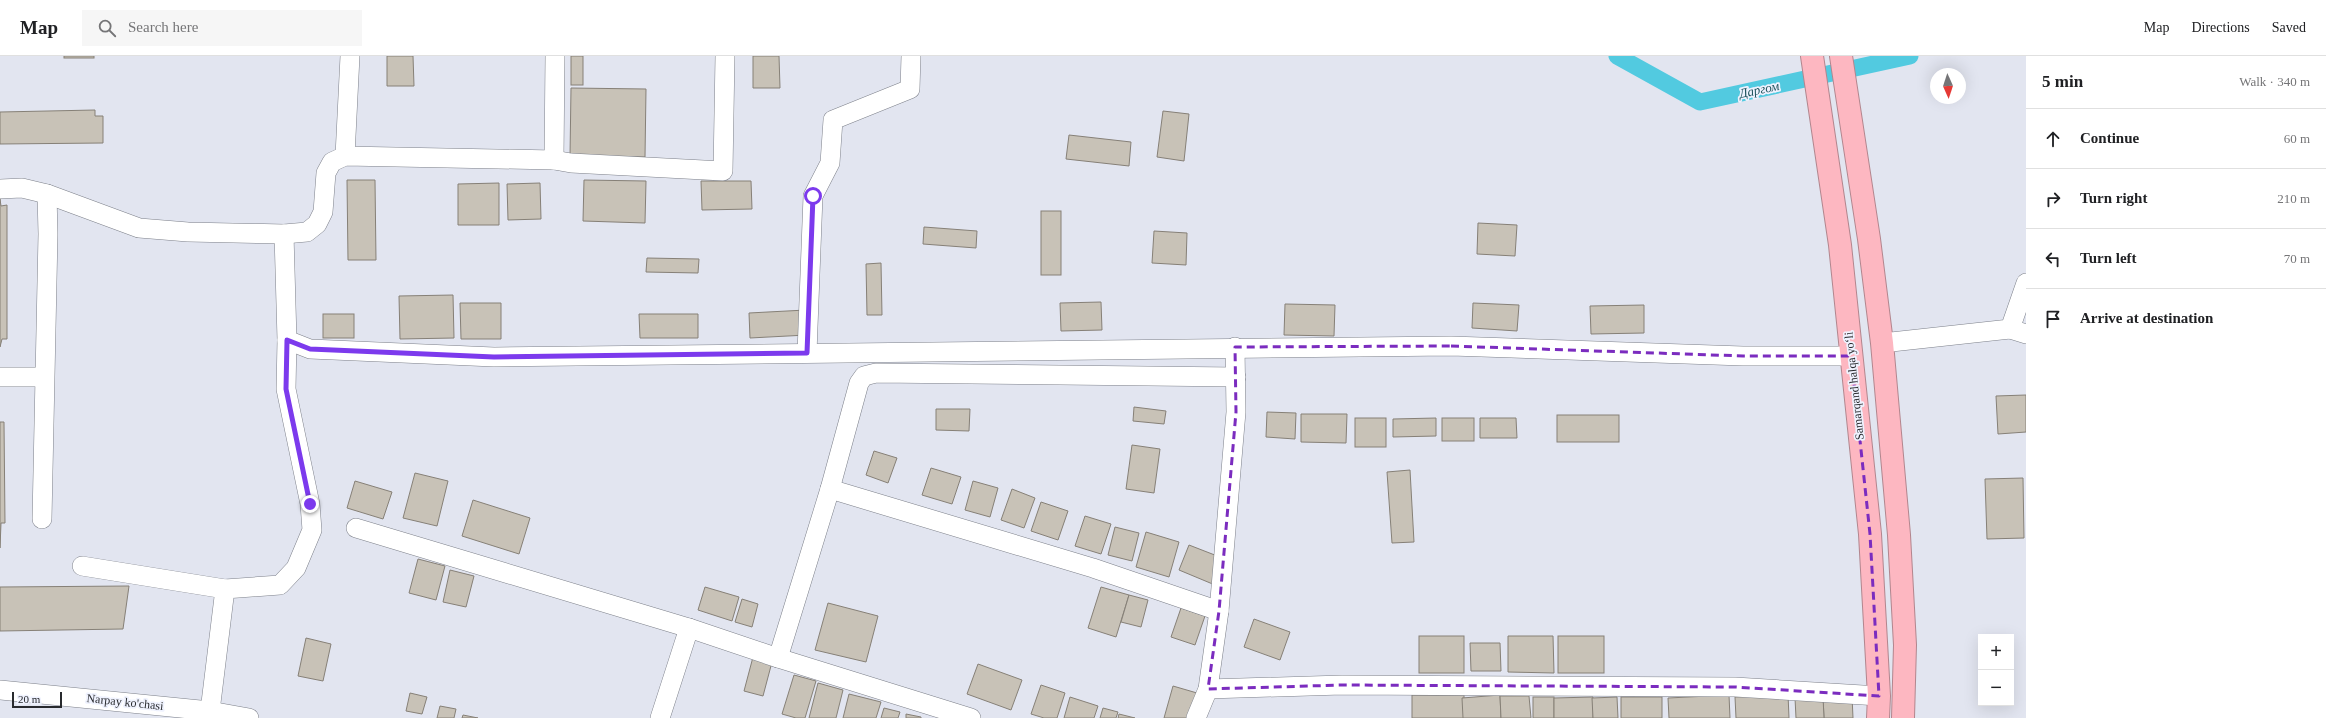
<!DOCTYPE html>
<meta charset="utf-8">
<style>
:root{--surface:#fff;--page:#f6f6f6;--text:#202124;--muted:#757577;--line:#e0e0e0}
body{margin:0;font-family:"Times New Roman",serif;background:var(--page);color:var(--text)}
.controls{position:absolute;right:12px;bottom:12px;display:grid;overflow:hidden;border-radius:0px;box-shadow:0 4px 16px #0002}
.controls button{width:36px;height:36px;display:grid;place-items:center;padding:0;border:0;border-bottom:1px solid var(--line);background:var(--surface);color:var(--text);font:20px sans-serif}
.compass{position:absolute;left:1930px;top:12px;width:36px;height:36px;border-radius:50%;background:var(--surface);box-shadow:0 4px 16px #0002;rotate:177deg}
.scale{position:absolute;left:12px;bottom:10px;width:50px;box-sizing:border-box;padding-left:4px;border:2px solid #282a2e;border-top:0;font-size:11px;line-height:14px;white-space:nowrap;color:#282a2e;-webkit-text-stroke:3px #eff2fe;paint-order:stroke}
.stop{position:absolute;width:12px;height:12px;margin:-9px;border:3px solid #7c3aed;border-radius:50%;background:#fff}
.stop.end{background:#7c3aed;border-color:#fff;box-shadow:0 1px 4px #0008}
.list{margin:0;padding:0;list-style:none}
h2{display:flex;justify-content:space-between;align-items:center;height:52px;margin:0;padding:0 16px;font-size:17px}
h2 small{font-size:13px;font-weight:400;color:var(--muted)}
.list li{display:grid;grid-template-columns:26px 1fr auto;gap:12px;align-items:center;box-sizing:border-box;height:60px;padding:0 16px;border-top:1px solid var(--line)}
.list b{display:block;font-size:15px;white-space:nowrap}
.list em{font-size:13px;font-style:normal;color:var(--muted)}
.icon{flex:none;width:22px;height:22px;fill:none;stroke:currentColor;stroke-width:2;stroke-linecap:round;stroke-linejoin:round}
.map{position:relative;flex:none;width:2026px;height:662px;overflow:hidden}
header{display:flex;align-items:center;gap:24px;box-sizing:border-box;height:56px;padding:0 20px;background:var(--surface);border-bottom:1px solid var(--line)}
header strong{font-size:19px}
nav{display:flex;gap:22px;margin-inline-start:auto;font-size:14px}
.search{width:280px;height:36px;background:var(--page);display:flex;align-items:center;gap:10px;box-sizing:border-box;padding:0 14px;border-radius:0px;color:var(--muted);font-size:15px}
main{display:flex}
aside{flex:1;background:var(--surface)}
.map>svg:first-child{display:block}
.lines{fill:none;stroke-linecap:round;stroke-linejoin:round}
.canal{stroke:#52cae0;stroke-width:17}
.building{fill:#c8c2b7;stroke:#868077}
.minor-casing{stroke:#7d808a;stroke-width:20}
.highway-casing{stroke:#b2868e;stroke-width:24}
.minor{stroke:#fff;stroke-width:19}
.highway{stroke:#fdb7c1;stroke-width:22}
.route{stroke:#7c3aed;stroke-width:5}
.marked{fill:none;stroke:#7b2cbf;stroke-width:3;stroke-dasharray:8 5;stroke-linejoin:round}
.labels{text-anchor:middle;stroke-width:3.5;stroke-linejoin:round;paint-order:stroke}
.street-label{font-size:12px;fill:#282a2e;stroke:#eff2fe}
.water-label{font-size:13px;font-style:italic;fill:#21545e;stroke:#eff2fe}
</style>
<header>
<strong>Map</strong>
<div class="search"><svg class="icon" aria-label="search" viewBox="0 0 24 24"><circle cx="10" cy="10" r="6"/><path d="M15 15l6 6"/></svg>Search here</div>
<nav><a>Map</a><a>Directions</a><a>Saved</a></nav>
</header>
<main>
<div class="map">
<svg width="2026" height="662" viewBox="0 0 2026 662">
<rect width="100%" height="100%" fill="#e2e5f0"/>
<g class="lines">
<polyline class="canal" points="1617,0 1700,46 1910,0"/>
</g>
<g class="building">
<rect x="64" y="0" width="30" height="2"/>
<polygon points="387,0 413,0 414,30 387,30"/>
<rect x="571" y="0" width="12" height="29"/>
<polygon points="753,0 779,0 780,32 753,32"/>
<polygon points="571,32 646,33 645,101 570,100"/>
<polygon points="95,54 95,60 103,60 103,87 0,88 0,56"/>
<polygon points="1163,55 1189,58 1184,105 1157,101"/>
<polygon points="1069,79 1131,86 1129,110 1066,103"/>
<polygon points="347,124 375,124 376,204 348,204"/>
<polygon points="584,124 646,125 645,167 583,165"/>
<polygon points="701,125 751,125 752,153 702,154"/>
<polygon points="499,127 499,169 458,169 458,128"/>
<polygon points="540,127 541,163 508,164 507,128"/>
<polygon points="0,143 1,150 7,149 7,283 2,283 0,291"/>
<rect x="1041" y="155" width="20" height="64"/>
<polygon points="1478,167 1517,169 1515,200 1477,198"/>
<polygon points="924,171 977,175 976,192 923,188"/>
<polygon points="1154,175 1187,177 1186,209 1152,207"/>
<polygon points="647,202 699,203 698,217 646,216"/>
<polygon points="881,207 882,259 867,259 866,208"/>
<polygon points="453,239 454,282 400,283 399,240"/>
<polygon points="1101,246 1102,274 1061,275 1060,247"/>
<polygon points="460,247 501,247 501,283 461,283"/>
<polygon points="1473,247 1519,249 1517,275 1472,272"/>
<polygon points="1285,248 1335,249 1334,280 1284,279"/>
<polygon points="1644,249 1644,277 1591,278 1590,250"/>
<polygon points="806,254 807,279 750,282 749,257"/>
<rect x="323" y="258" width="31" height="24"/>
<polygon points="639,258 698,258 698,282 640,282"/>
<polygon points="2026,339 2026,376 1998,378 1996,340"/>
<polygon points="1134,351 1166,355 1164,368 1133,365"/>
<polygon points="936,353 970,353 969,375 936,374"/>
<polygon points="1267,356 1296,357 1295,383 1266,381"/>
<polygon points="1301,358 1347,358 1346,387 1301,386"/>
<rect x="1557" y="359" width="62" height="27"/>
<rect x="1355" y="362" width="31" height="29"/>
<polygon points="1436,362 1436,380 1393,381 1393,363"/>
<rect x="1442" y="362" width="32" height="23"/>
<polygon points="1480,362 1516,362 1517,382 1480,382"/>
<polygon points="0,366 4,366 5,467 1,467 0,492"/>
<polygon points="1132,389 1160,393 1154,437 1126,433"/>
<polygon points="874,395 897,402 888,427 866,419"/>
<polygon points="931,412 961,421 952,448 922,439"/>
<polygon points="1410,414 1414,486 1392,487 1387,416"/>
<polygon points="415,417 448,425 437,470 403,462"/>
<polygon points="2023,422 2024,482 1987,483 1985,423"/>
<polygon points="355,425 392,436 383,463 347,452"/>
<polygon points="973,425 998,432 990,461 965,454"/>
<polygon points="1012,433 1035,442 1024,472 1001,464"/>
<polygon points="473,444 530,462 519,498 462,480"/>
<polygon points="1041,446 1068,455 1058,484 1031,475"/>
<polygon points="1085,460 1111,468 1101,498 1075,490"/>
<polygon points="1115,471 1139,477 1132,505 1108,499"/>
<polygon points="1146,476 1179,486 1169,521 1136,511"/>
<polygon points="1189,489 1225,503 1215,529 1179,514"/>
<polygon points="418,503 445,510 436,544 409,537"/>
<polygon points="450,514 474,520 466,551 443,546"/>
<polygon points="129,530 123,573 0,575 0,531"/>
<polygon points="705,531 739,541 732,565 698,554"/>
<polygon points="1101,531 1129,539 1116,581 1088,572"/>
<polygon points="1129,539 1148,544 1141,571 1121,566"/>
<polygon points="742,543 758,548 752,571 735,566"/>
<polygon points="828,547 878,560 866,606 815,594"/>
<polygon points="1181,552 1205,560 1195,589 1171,581"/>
<polygon points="1254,563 1290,576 1280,604 1244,591"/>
<rect x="1419" y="580" width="45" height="37"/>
<polygon points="1508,580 1553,580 1554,617 1508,616"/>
<rect x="1558" y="580" width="46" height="37"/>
<polygon points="306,582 331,588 323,625 298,620"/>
<polygon points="1470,587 1500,587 1501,615 1471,615"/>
<polygon points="753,601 772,606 763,640 744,635"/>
<polygon points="978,608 1022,624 1011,654 967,638"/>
<polygon points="794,619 816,625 805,662 796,662 782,658"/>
<polygon points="818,627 843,634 836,662 809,662"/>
<polygon points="1041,629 1065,637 1057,662 1044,662 1031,658"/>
<polygon points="1173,630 1197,637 1190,662 1164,662"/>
<polygon points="410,637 427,641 422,658 406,655"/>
<polygon points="849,638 881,646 876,662 843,662"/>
<polygon points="1788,638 1789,662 1736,662 1735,641"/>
<rect x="1412" y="639" width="52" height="23"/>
<polygon points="1500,639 1501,662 1463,662 1462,642"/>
<polygon points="1729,639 1730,662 1669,662 1668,642"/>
<polygon points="1500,640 1529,640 1531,662 1501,662"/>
<polygon points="1852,640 1853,662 1824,662 1823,641"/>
<polygon points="1070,641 1098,650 1094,662 1064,662"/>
<rect x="1533" y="641" width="21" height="21"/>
<polygon points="1593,641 1593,662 1554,662 1554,642"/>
<polygon points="1617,641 1618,662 1593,662 1592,642"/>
<rect x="1621" y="641" width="41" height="21"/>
<polygon points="1823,641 1824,662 1796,662 1795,642"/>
<polygon points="440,650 456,653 454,662 437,662"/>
<polygon points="884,652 900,656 898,662 881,662"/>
<polygon points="1103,652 1118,656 1116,662 1100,662"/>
<polygon points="906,658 921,661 921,662 906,662"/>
<polygon points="1119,658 1135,662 1118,662"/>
<polygon points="463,659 478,662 462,662"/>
</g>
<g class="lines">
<g class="minor-casing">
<g id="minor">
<polyline points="345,100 350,0"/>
<polyline points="554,104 555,0"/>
<polyline points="0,133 22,132 47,138 139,172 188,176 284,178 307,176 317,168 323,156 326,117 332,106 345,100 554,104 571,107 723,115 725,0"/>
<polyline points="284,178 287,284 310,293 494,301 1451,290 1743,300 1851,300"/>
<polyline points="2010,273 2026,278"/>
<polyline points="1882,287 2010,273 2026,227"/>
<polyline points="807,297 813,140 830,107 833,64 910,33 911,0"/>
<polyline points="0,321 44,321"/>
<polyline points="830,433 859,327 864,320 876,317 1236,321"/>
<polyline points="42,463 48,178 47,138"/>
<polyline points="356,472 689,572 778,602 971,662"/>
<polyline points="82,510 225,533"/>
<polyline points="778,602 830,433 1093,512 1219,555"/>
<polyline points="1208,633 1342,629 1735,631 1879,640"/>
<polyline points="0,634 210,655 249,662"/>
<polyline points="210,655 225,533 280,529 296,512 312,474 310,448 286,333 287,284"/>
<polyline points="660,662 689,572"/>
<polyline points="1196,662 1208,633 1219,555 1236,356 1235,291"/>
</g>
</g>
<g class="highway-casing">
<g id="highway">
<polyline points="1812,0 1840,189 1870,478 1879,640 1878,662"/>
<polyline points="1841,0 1869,183 1882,287 1899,479 1905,589 1903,662"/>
</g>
</g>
<use href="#minor" class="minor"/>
<use href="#highway" class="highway"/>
</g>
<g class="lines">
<polyline class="route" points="310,448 286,333 287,284 310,293 494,301 807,297 813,140"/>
</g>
<path class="marked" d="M 1451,290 L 1743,300 L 1851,300 L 1870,478 L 1879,640 L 1735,631 L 1342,629 L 1208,633 L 1219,555 L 1236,356 L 1235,291 Z"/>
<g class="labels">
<g class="street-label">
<text transform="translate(1854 330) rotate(-96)" y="4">Samarqand halqa yoʻli</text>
<text transform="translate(125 646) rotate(6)" y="4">Narpay ko'chasi</text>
</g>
<g class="water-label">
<text transform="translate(1759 33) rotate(-12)" y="5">Даргом</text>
</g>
</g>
</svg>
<div class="controls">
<button>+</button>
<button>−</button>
</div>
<svg class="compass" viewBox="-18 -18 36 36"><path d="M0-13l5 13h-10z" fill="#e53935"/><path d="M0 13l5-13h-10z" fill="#757577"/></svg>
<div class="scale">20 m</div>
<div class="stop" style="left:813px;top:140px"></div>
<div class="stop end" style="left:310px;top:448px"></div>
</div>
<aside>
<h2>5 min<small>Walk · 340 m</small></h2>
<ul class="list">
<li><svg class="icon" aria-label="ahead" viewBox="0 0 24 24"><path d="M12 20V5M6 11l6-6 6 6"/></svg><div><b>Continue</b></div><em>60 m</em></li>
<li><svg class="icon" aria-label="right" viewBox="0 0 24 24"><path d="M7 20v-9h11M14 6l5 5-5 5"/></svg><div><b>Turn right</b></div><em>210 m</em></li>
<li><svg class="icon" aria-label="left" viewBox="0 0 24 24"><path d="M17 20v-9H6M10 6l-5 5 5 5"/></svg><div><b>Turn left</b></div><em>70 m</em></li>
<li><svg class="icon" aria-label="arrive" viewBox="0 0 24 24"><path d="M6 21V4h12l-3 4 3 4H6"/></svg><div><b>Arrive at destination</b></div></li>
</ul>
</aside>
</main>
